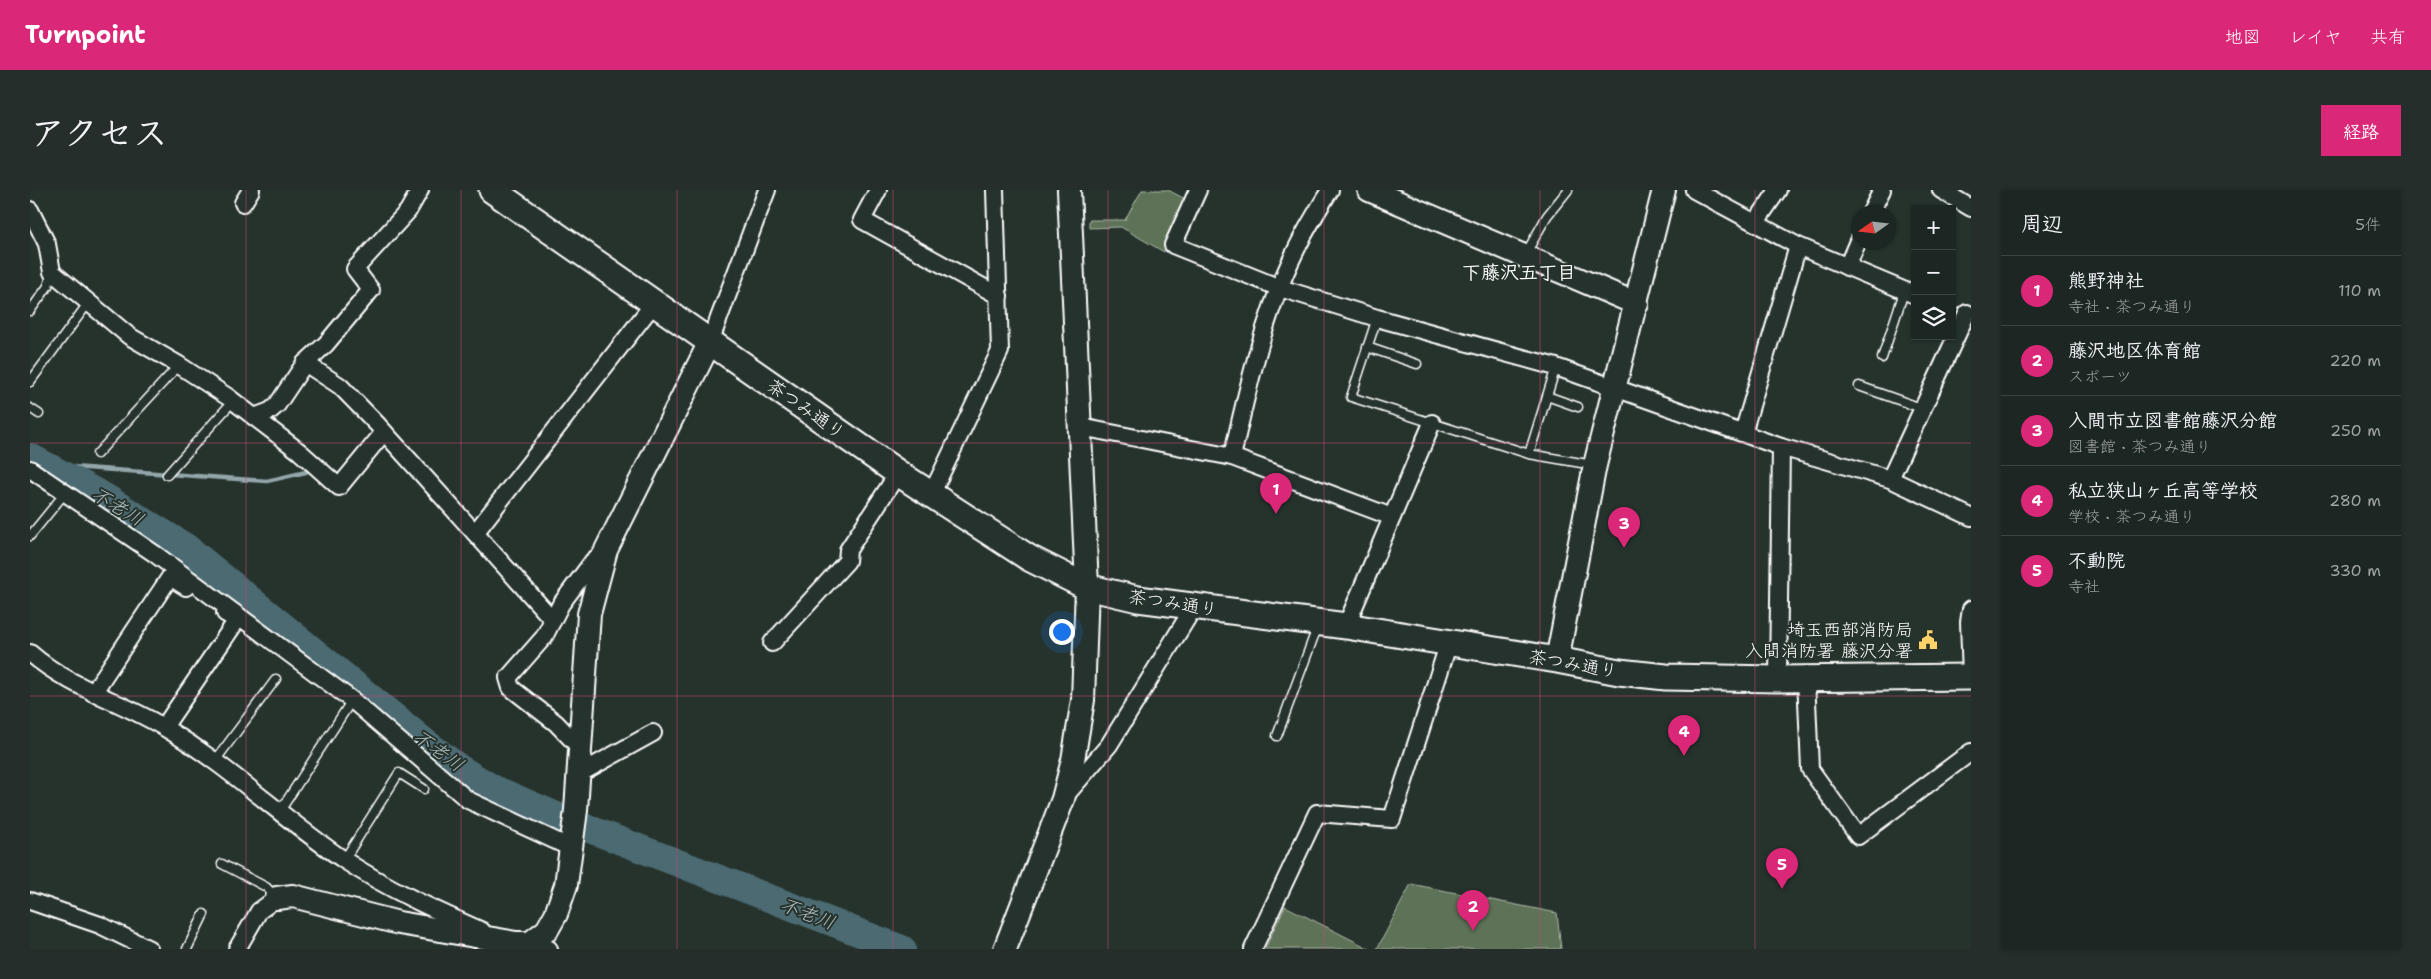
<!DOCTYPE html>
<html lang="ja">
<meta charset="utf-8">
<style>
:root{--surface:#1c2622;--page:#252e2a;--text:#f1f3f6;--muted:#a0a5a5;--line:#3a4340;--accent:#db2777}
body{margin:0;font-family:"Shantell Sans","Klee One",sans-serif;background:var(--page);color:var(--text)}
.controls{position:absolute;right:15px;top:15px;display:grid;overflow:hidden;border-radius:0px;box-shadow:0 1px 4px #0004}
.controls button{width:45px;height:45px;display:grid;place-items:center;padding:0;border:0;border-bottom:1px solid var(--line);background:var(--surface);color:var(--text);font:25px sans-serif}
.compass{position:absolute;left:1821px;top:15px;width:45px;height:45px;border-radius:50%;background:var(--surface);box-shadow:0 1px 4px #0004;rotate:256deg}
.you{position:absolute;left:1031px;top:441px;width:18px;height:18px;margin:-12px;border:4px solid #fff;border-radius:50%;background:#1a73e8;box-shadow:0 0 0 8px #1a73e833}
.badge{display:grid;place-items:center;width:32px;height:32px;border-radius:50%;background:var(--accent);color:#fff;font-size:16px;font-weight:700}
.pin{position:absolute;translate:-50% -41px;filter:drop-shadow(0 1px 2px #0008)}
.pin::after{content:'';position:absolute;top:26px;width:18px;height:15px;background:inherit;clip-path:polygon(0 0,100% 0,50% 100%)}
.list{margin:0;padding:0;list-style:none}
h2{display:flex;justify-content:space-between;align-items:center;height:65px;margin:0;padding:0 20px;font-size:21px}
h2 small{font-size:16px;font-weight:400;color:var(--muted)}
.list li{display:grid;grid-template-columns:32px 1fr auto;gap:15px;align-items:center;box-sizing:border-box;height:70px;padding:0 20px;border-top:1px solid var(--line)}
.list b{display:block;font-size:19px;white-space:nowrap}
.list p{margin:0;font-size:16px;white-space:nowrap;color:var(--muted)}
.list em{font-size:16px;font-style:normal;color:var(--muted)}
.icon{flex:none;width:28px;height:28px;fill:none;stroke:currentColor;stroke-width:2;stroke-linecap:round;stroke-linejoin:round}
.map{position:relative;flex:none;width:1941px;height:759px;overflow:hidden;border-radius:0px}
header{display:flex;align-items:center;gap:30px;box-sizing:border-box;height:70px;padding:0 25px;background:var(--accent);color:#fff}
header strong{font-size:24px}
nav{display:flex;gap:28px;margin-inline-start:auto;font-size:18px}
.intro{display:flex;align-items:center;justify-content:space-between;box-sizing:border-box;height:120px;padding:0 30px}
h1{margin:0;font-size:35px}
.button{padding:12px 22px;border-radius:0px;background:var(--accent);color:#fff;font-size:18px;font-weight:700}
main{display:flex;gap:30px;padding:0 30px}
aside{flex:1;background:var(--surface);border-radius:0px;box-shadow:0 1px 4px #0004}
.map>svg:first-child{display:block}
.green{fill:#5d7256;stroke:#aeb8aa}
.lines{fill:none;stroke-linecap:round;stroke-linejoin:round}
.stream{stroke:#93a6aa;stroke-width:4.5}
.river{stroke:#4b6a71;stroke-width:28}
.lane-casing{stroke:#fff;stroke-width:11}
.street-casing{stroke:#fff;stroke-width:20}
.secondary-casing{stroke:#fff;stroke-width:26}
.primary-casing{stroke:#fff;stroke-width:29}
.lane{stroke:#26332d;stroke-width:8}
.street{stroke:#26332d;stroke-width:16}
.secondary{stroke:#26332d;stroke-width:22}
.primary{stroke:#26332d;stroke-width:25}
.grid{fill:none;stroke:#ce467c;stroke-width:1;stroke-opacity:0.55}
.labels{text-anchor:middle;stroke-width:4;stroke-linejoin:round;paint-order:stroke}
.street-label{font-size:18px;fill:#fff;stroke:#26332d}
.poi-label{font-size:18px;fill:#fff;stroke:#26332d;text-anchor:end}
.neighbourhood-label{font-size:19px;font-weight:bold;fill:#fff;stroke:#26332d}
.water-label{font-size:19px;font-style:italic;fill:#aebcbf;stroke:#26332d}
</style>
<header>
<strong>Turnpoint</strong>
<nav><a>地図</a><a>レイヤ</a><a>共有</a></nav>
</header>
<div class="intro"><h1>アクセス</h1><a class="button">経路</a></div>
<main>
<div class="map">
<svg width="1941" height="759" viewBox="0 0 1941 759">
<rect width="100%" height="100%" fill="#26332d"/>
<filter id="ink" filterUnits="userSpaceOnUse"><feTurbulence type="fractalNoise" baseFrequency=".02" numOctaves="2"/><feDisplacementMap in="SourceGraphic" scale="10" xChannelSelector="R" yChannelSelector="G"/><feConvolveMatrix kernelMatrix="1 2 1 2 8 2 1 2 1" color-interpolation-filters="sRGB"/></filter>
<g filter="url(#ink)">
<g class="green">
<polygon points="1112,0 1138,0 1155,9 1134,62 1091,37 1059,38 1059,30 1095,30"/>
<polygon points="1381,694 1527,723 1531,759 1347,759"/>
<polygon points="1255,716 1340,759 1235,759"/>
</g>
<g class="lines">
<polyline class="stream" points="19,278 29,276 237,291 276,282"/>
<polyline class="river" points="0,267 73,306 157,358 396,553 429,578 462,598 536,630 872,759"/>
<g class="lane-casing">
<g id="lane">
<polyline points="1495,65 1517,26 1538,0"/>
<polyline points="0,121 18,96 22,82"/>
<polyline points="1347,128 1321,207 1499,264 1563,275"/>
<polyline points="1337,157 1387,174"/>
<polyline points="1852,168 1874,102"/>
<polyline points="0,192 59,112"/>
<polyline points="1829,196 1894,219"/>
<polyline points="1517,206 1548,217"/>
<polyline points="0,218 9,224"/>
<polyline points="67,264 149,175"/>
<polyline points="1499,264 1526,177"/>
<polyline points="137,285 203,211"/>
<polyline points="0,346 35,303"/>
<polyline points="1247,546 1288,435"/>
<polyline points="185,571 246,489"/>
<polyline points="250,621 322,510"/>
<polyline points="314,670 369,583 394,599"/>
<polyline points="192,674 236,697 246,707"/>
<polyline points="157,759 174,724"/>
</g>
</g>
<g class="street-casing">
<g id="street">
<polyline points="848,0 832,30 969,106"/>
<polyline points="1168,0 1143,55 1250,98 1347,128 1526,177 1751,257 1860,289 1941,327"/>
<polyline points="1664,0 1768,56 1885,105"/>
<polyline points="1911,0 1941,18"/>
<polyline points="213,13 221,0"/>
<polyline points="0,20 17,54 22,82 99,146 149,175 198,207 270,262 309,297 354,242"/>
<polyline points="1841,22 1852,0"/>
<polyline points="1726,32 1748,0"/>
<polyline points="1817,77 1828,51"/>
<polyline points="680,152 737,0"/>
<polyline points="275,173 310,196 347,234 523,430"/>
<polyline points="224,227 240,221 247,215 275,173 296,154 341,100 325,79 378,21 390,0"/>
<polyline points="1051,237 1202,267 1362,327"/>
<polyline points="1713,243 1768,56"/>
<path d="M 1202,267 C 1218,197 1234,124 1266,60 C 1276,39 1288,20 1300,0"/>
<polyline points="0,279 125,364 322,510 438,610 541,658"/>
<polyline points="1860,289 1937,123"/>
<polyline points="901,305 970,161 965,0"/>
<polyline points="445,343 624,113"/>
<polyline points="1316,436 1402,233"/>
<polyline points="742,453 817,371 818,360 868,283"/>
<path d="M 0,463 C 40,498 91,511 135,538 C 199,576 253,629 314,670 C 358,699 405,720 452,741"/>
<polyline points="1941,487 1939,432 1941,419"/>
<polyline points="1776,488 1780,579 1828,646 1941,562"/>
<polyline points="1748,489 1751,257"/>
<polyline points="63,503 140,387 156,397"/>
<polyline points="134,537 207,430 195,423"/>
<polyline points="551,559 526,533 481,498 478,488 514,447 531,414 563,371 576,360"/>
<polyline points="549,584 623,543"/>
<polyline points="1036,605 1079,555 1164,417"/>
<polyline points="0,711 70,735 119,759"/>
<polyline points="500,753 519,759"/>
<polyline points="207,759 229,721 247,708"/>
<polyline points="1223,759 1287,623 1362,629 1419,452"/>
</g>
</g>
<g class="secondary-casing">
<g id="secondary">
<polyline points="1339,0 1607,114"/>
<polyline points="1527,470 1565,275 1634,0"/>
<polyline points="247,708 263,706 369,733 486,753 500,753 517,740 526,724 536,695 546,620 559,424 576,360 680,152"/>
<polyline points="975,759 1033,609 1043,570 1053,510 1057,397 1039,0"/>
</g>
</g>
<g class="primary-casing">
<polyline id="primary" points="462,0 868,283 999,368 1057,397 1108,409 1316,436 1527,470 1589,482 1636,487 1748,489 1941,487"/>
</g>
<use href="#lane" class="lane"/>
<use href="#street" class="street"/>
<use href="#secondary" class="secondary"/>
<use href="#primary" class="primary"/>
</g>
</g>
<path class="grid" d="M 216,0 L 216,759M 431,0 L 431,759M 647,0 L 647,759M 863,0 L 863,759M 1078,0 L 1078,759M 1294,0 L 1294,759M 1510,0 L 1510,759M 1725,0 L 1725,759M 0,253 L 1941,253M 0,506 L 1941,506"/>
<defs>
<g id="civic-bare" transform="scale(1.5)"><path d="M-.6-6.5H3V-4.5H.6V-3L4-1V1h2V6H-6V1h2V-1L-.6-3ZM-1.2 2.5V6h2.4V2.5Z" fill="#ffd166" stroke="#26332d" stroke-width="2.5" paint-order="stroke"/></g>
</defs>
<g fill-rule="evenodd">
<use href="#civic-bare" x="1898" y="450"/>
</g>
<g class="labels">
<g class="street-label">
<text transform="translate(776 219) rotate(35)" y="6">茶つみ通り</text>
<text transform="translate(1143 413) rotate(9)" y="6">茶つみ通り</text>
<text transform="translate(1543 474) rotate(10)" y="6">茶つみ通り</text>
</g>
<g class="poi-label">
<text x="1883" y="446">埼玉西部消防局<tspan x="1883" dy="21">入間消防署 藤沢分署</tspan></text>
</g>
<g class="neighbourhood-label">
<text x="1489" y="89">下藤沢五丁目</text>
</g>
<g class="water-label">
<text transform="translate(88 316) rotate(31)" y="7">不老川</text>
<text transform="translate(409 560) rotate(36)" y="7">不老川</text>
<text transform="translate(778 723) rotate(21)" y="7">不老川</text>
</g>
</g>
</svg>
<div class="controls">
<button>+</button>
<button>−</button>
<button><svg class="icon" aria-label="layers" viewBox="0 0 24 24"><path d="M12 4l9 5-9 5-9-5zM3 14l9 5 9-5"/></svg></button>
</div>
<svg class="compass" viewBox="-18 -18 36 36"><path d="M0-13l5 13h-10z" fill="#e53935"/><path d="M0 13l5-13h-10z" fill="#a0a5a5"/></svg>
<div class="you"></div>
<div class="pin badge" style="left:1246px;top:324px">1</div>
<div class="pin badge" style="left:1443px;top:741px">2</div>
<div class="pin badge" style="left:1594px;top:358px">3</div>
<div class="pin badge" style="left:1654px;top:566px">4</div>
<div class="pin badge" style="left:1752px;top:699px">5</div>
</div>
<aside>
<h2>周辺<small>5件</small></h2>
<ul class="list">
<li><span class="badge">1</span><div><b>熊野神社</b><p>寺社 · 茶つみ通り</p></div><em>110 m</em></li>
<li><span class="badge">2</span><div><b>藤沢地区体育館</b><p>スポーツ</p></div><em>220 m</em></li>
<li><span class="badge">3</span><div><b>入間市立図書館藤沢分館</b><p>図書館 · 茶つみ通り</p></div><em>250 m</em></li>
<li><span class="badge">4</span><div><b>私立狭山ヶ丘高等学校</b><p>学校 · 茶つみ通り</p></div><em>280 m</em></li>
<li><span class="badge">5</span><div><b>不動院</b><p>寺社</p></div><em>330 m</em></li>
</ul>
</aside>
</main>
